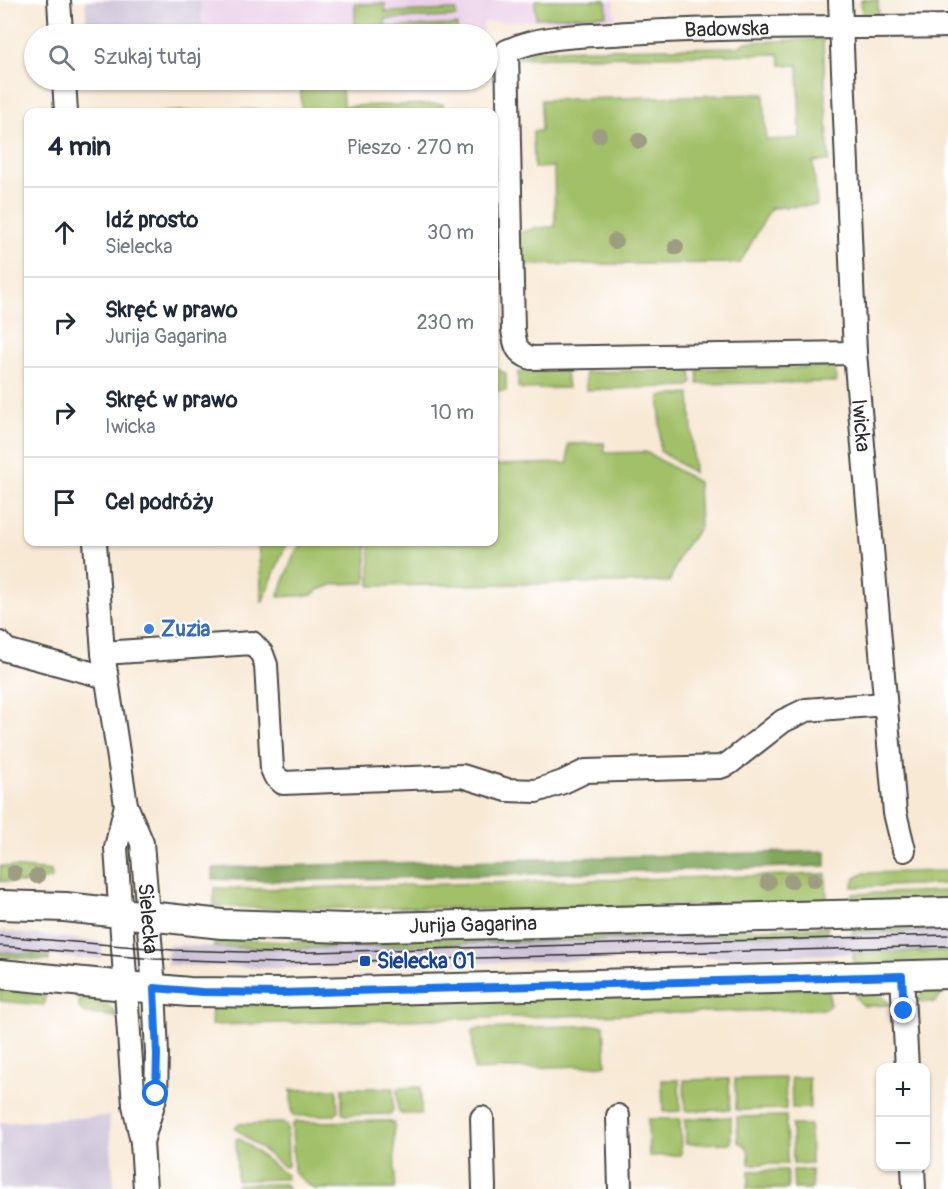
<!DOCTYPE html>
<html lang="pl">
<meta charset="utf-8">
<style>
:root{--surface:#fff;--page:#f6f6f7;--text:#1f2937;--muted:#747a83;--line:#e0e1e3}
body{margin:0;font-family:Pangolin,sans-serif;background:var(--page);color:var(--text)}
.controls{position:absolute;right:18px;bottom:18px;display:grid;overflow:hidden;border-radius:12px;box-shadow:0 2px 4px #0004}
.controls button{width:54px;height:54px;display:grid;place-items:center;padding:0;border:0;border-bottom:2px solid var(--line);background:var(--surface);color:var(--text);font:30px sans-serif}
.stop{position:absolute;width:18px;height:18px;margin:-14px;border:4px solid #1a73e8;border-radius:50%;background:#fff}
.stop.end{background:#1a73e8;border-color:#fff;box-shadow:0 2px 6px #0008}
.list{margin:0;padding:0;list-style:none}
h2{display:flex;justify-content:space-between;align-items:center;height:78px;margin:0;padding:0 24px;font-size:26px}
h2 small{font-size:20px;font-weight:400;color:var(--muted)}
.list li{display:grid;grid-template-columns:39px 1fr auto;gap:18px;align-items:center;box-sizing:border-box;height:90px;padding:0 24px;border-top:2px solid var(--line)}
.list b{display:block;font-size:22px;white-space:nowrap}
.list p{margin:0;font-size:20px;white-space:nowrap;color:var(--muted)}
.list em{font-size:20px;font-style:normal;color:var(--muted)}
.icon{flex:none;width:33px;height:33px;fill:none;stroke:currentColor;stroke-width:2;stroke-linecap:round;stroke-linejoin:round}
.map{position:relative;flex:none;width:948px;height:1189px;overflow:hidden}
.search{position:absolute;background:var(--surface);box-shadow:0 2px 4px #0004;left:24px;top:24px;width:474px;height:66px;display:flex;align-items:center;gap:15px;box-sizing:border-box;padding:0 21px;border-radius:33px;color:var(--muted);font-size:22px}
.panel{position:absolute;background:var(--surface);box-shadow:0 2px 4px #0004;left:24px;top:108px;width:474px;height:438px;border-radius:12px}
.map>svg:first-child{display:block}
.built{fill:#ecd1ea}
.industrial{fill:#cbbfd5}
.green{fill:#a2c067;stroke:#667649;stroke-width:1.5}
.forest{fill:#81a65c;stroke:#566844;stroke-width:1.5}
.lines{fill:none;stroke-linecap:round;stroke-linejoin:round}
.minor-casing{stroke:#4a4844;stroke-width:26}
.major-casing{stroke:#4a4844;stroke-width:32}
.minor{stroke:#fff;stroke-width:22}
.major{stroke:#fff;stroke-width:28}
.tram{stroke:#2b2b2b;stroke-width:1.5}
.tree{fill:#9e9d83}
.route{stroke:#1a73e8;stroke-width:8}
.shop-dot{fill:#3f7fe0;stroke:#fff;stroke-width:2}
.transit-dot{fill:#1a4fb4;stroke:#fff;stroke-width:2}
.labels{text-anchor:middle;stroke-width:4.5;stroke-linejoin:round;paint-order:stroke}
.street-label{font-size:21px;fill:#2b2b2b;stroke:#fff}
.shop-label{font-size:21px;font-weight:bold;fill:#366cbe;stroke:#fff;text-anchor:start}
.transit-label{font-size:21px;font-weight:bold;fill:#164399;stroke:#fff;text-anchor:start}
</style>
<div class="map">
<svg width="948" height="1189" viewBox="0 0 948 1189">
<rect width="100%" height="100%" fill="#fff"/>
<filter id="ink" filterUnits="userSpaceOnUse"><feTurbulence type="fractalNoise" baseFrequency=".0167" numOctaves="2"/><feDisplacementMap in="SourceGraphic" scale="12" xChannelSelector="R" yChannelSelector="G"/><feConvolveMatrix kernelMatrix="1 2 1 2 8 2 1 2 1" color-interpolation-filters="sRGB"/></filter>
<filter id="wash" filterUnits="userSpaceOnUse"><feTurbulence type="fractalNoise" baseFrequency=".008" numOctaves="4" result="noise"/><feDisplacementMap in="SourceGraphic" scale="24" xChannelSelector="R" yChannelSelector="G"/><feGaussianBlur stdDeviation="1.35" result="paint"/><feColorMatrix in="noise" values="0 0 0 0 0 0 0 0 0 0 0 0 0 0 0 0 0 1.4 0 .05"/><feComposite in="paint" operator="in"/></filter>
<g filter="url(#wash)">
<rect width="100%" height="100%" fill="#f8e9d5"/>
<polygon class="built" points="200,0 614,0 615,19 483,22 483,34 203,34"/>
<g class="industrial">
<polygon points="85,0 200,0 203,31 173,34 87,34"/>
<polygon points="948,930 948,951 277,968 167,965 168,945 246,948 307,948"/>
<polygon points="0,931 103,942 101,959 83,957 82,959 0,952"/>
<polygon points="109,1116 114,1189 0,1189 0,1123"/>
</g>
<g class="green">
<polygon points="535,0 606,0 607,15 536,18"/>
<polygon points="861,0 878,0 879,22 863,22"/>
<polygon points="355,4 385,4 385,12 456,10 456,17 385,19 386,27 457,25 457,34 221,34 221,30 355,27"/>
<polygon points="823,39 829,161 813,162 817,205 771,208 740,263 512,265 518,233 535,228 555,227 554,167 534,168 533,131 541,131 541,100 764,94 766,140 800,138 798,65 781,65 779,54 516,58 535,50 738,47 746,42"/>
<polygon points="300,80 342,80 343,106 443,104 443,112 302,112"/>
<polygon points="260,110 260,112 159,112"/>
<polygon points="494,363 494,367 506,374 506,391 494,391"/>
<polygon points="835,367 836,382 698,384 698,369"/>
<polygon points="691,370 692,383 689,386 586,390 585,372"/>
<polygon points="566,371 568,388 522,389 518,387 518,372"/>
<polygon points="690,394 694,473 660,451 660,396"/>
<polygon points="604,443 605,453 646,452 698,482 700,527 681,552 669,582 370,586 370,542 494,542 494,465 568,463 568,444"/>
<polygon points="258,542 287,542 262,603"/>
<polygon points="304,542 367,542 366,583 336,584 318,590 312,595 278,597 295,552"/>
<polygon points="0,866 51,871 52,879 23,883 0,881"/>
<polygon points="948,871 948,884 852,887 855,878 864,873"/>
<polygon points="826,874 827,903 498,910 423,907 284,909 214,906 214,888 259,889"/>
<polygon points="948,891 948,900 852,903 852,894"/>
<polygon points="948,924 948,930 853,933 853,927"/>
<polygon points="828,927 826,933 307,948 214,947 214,939 285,942 363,941"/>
<polygon points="948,951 948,962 854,965 853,953"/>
<polygon points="0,952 49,956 49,961 0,956"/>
<polygon points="933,987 948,988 935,1002 916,1002 922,993"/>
<polygon points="829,988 830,1005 825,1009 211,1025 212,1006"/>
<path d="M 854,988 C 870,989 881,991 890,1005 L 864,1006 L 856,998 Z"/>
<polygon points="0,990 45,995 44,1005 0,1001"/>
<path d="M 79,997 C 96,999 109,1002 118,1017 L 85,1013 L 79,1008 Z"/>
<polygon points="604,1025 606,1065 474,1070 472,1031 476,1029"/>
<polygon points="809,1077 810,1108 792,1108 791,1078"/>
<polygon points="785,1078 786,1109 736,1110 735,1079"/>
<polygon points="729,1079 730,1110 685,1111 684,1080"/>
<polygon points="662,1080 679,1080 680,1111 663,1112"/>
<polygon points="421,1087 421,1114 401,1114 398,1110 397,1088"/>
<polygon points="342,1088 393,1088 393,1110 390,1114 346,1115 342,1112"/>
<polygon points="337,1089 338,1111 335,1115 294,1116 292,1113 291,1090"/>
<path d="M 786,1116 L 787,1164 L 749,1164 C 749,1154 750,1145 738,1142 L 737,1117 Z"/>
<polygon points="731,1117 731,1143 686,1144 685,1119"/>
<polygon points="648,1119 680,1119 681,1155 649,1156"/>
<polygon points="389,1121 394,1124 395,1189 314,1189 294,1173 292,1126 295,1122"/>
<polygon points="284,1123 287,1126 288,1166 284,1167 235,1128 238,1124"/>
<polygon points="792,1125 810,1125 811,1163 793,1164"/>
<polygon points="239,1138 286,1175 286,1179 237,1180 236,1139"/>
<polygon points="787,1170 788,1189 746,1189 749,1182 749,1171"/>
<polygon points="793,1170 811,1170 812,1189 794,1189"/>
<polygon points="237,1184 285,1184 288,1189 237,1189"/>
</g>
<polygon class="forest" points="826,851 826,866 281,881 213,879 213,868"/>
</g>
<g filter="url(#ink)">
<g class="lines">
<g class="minor-casing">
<g id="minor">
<polyline points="59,0 61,34"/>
<path id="s1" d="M 840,0 L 855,353 L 895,813 L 904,850"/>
<polyline points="64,80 66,112"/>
<path id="s2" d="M 855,353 L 531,358 C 516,353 515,344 513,330 L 507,51 C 545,34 588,36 629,33 C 735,26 842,28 948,26"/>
<path id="s3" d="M 95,542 L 103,653 L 126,805 L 142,843 L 154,988 L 157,1054 L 156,1094 L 142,1142"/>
<polyline points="0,643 6,650 106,677"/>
<polyline points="103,653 252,643 262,654 266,665 272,769 275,776 283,783 462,776 507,790 536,791 563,782 586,771 720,767 728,764 783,721 806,710 885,704"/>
<polyline points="126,805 116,848 134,1105 142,1142 145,1189"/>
<polyline points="902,976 907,1068"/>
<polyline points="618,1116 620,1189"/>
<polyline points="482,1118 484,1189"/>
<polyline points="913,1166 914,1189"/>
</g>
</g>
<g class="major-casing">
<g id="major">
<path id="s4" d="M 0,905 L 65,907 L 222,924 L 346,928 L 948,912"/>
<polyline points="0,974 189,992 280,993 948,974"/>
</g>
</g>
<use href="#minor" class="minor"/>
<use href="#major" class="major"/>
<g class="tram">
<polyline points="0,936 173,950 277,953 948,935"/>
<polyline points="0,946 155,959 279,963 948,946"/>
</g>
</g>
<g class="tree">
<circle cx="599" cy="135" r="8"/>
<circle cx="639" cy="141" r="8"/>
<circle cx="615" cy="241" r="8"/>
<circle cx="676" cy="247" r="8"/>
<circle cx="14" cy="873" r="8"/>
<circle cx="37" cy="876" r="8"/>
<circle cx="814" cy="880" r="8"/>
<circle cx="791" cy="881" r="8"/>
<circle cx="768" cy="882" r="8"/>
</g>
</g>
<g class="lines" filter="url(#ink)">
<polyline class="route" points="156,1094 157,1054 154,988 202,992 280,993 902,976 904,1011"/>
</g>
<circle class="shop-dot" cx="149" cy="629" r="6"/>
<rect class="transit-dot" x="359" y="955" width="12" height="12" rx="3"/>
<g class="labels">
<g class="street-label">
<text dy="7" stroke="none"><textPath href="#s2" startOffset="861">Badowska</textPath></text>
<text dy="7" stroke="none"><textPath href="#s1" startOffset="426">Iwicka</textPath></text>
<text dy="7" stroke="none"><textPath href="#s3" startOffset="382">Sielecka</textPath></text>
<text dy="7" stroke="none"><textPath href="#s4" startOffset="474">Jurija Gagarina</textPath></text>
</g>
<g class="shop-label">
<text x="161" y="636">Zuzia</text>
</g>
<g class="transit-label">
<text x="377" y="968">Sielecka 01</text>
</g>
</g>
</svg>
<div class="controls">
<button>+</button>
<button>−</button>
</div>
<div class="stop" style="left:156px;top:1094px"></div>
<div class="stop end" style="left:904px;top:1011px"></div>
<div class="search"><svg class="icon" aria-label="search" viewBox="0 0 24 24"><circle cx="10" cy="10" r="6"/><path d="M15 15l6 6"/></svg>Szukaj tutaj</div>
<section class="panel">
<h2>4 min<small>Pieszo · 270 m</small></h2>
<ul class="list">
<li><svg class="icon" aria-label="ahead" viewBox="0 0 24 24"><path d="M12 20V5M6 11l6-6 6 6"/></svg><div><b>Idź prosto</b><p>Sielecka</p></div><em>30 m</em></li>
<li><svg class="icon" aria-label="right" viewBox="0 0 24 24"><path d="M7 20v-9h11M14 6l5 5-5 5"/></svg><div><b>Skręć w prawo</b><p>Jurija Gagarina</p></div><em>230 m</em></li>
<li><svg class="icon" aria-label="right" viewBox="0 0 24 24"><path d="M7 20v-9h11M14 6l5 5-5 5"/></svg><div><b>Skręć w prawo</b><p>Iwicka</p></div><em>10 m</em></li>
<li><svg class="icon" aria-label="arrive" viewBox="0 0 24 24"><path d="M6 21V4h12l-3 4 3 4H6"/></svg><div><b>Cel podróży</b></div></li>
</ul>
</section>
</div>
